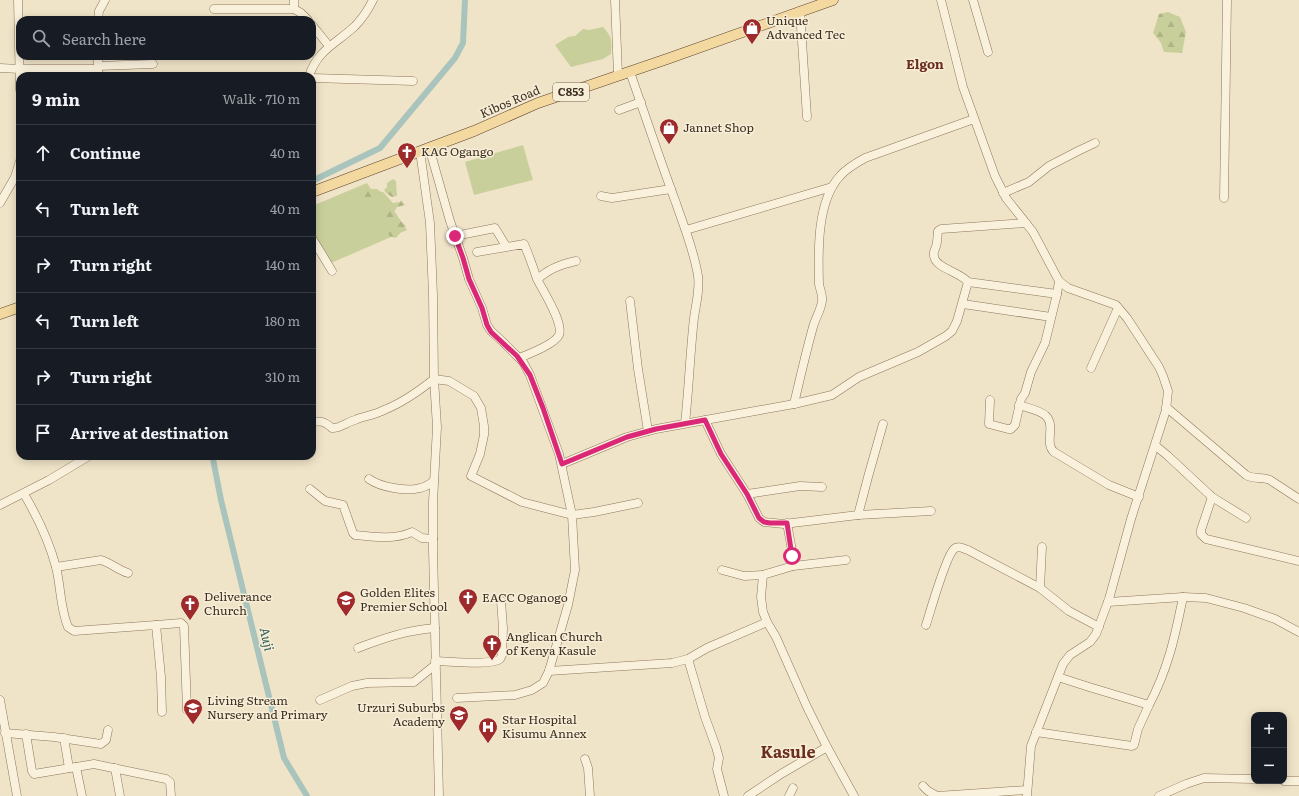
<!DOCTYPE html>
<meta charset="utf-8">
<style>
:root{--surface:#171b24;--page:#242831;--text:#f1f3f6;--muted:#9ea1a6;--line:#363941}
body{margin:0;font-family:Literata,serif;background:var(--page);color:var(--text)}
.controls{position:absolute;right:12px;bottom:12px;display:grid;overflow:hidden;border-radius:8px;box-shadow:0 2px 10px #0003}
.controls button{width:36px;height:36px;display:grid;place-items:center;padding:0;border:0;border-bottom:1px solid var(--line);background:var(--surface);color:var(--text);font:20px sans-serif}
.stop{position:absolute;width:12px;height:12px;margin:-9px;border:3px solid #db2777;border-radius:50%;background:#fff}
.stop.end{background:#db2777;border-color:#fff;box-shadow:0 1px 4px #0008}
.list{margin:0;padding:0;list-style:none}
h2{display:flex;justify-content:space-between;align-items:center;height:52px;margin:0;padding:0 16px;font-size:17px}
h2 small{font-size:13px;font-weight:400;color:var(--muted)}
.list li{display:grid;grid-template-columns:26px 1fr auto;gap:12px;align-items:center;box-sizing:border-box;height:56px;padding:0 16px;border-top:1px solid var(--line)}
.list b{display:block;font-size:15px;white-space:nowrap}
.list em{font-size:13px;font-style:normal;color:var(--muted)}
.icon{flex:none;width:22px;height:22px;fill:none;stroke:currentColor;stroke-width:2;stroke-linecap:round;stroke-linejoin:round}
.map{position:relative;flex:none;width:1299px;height:796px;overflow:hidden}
.search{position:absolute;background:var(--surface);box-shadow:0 2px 10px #0003;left:16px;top:16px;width:300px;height:44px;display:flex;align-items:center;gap:10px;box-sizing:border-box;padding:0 14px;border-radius:12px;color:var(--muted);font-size:15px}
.panel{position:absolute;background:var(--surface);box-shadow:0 2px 10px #0003;left:16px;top:72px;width:300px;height:388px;border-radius:12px}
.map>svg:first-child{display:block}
.grass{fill:#c9cf9b}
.forest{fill:url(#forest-firs)}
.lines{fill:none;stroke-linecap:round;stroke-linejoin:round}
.canal{stroke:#a9c4bc;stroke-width:6}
.minor-casing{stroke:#8d765c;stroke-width:9}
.major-casing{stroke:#5b4430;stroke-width:11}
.minor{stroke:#faf1dc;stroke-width:8}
.major{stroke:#f3d9a0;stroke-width:10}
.route{stroke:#db2777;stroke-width:5}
.labels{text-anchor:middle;stroke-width:3;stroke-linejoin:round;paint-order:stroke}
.shield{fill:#f7eed8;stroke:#756857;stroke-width:1}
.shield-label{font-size:11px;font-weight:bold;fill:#3d2e20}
.poi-label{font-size:12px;fill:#3d2e20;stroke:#f7eed8;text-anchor:start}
.street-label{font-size:12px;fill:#3d2e20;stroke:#f7eed8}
.neighbourhood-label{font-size:13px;font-weight:bold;fill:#6b2e1e;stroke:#f7eed8}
.water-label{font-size:13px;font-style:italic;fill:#2f5d5a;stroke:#f7eed8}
.district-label{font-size:16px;font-weight:bold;fill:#6b2e1e;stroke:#f7eed8}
</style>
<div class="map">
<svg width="1299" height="796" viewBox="0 0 1299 796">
<defs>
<pattern id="forest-firs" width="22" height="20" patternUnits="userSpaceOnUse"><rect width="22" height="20" fill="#c9cf9b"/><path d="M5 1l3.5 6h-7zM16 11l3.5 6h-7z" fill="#aeb285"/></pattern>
</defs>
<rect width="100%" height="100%" fill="#f0e4c8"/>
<g class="grass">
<path d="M 603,27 C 612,37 612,40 611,54 L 603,59 L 571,67 L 555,45 L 568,37 L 575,36 L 583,29 L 589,30 Z"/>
<polygon points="523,145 533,180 474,195 465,162"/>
<polygon points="367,183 371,189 377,189 382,193 407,230 331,263 312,230 312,206"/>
</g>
<g class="forest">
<polygon points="1168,12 1180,17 1186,32 1182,53 1164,52 1161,43 1153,33 1159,14"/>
<polygon points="393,179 396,181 397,196 392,197 386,193 384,190 387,187 387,183"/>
<polygon points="368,190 383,192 393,203 400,202 401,200 405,205 397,207 393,214 406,226 396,238 389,236 388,228 394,224 383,217 385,206 383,202 376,202 365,197 364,192"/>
</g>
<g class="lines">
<g class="canal">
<polyline points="312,181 380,148 455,58 463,43 465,0"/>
<polyline points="213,459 221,500 284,758 307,796"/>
</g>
<g class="minor-casing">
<g id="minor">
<polyline points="18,0 20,90"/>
<polyline points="294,0 294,9"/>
<polyline points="615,0 618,75"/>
<polyline points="941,0 963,87 995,176 1006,198 1033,232 1059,281 1068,288 1116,305 1127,318 1159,367 1163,376 1168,391 1166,410 1131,519 1109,599 1096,634 1090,642 1070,655 1063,664 1031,746 1027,796"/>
<polyline points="973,0 988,52"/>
<polyline points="214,9 294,9 301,13 308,20"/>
<polyline points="800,11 807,117"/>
<polyline points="98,20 99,11 105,0"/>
<polyline points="312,25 329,46"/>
<polyline points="98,66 153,64"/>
<polyline points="0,68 20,69 98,69"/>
<path d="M 630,72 C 645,115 660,160 676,203 C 684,227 694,250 698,276 C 700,290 696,303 694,318 C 690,353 689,388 685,423"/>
<polyline points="98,76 98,56"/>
<path d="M 309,76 C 318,49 336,44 355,26 C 363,18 368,10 373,0"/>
<polyline points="312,78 413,81"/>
<polyline points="619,110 641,102"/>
<polyline points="429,147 450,221 463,258 469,279 482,308 487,325 491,331 503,342 523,362 530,375 559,454 572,515 575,570 568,605 549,671 543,683 532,690 515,695 457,698"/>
<polyline points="420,151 430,223 433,295 434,379 437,427 433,502 433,550 439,796"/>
<polyline points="1003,193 1029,182 1049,166 1078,151 1095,143"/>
<polyline points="601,196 612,198 671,189"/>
<polyline points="1224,198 1227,0"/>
<polyline points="0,203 15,177 20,161"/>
<path d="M 1026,223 L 941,229 L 938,231 C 937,238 938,243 935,249 C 934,252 933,253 934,256 C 935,268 960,272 968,282 L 1057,294 L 1059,281"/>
<polyline points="686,230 832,187"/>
<polyline points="455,236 495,228 506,246"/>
<polyline points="312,238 332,271"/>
<path d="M 477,252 L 524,244 C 529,255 533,267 537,279 C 543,291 564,323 559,335 C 555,344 529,354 519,358"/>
<path d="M 538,279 C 548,269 562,264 576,261"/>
<polyline points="630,301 638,369 648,431"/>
<polyline points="963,304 1051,317"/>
<polyline points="1091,368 1118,308"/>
<polyline points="990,400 989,424 1008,429 1011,429 1015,425 1021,399 1025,393 1031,372 1045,343 1057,294"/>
<path d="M 794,404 C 800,378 806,352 813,327 C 815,319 821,310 822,301 C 823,295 820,290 819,284 C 818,250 817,201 840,176 C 847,168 856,163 865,158 L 974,119"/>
<path d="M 1019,405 C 1027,408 1040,410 1046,416 C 1056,426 1044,443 1054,452 L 1109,485 L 1139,497"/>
<path d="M 1166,407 L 1246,475 C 1254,480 1262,476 1270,480 L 1299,499"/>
<polyline points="705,420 721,454 747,494 759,518 764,522 784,524 858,515 931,511"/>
<path d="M 312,422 C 321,421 324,421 332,428 C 339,429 347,422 355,420 C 364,416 375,415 384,410 C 402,403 419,391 434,379 L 449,381 L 474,396 L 481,408 L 484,426 L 484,435 L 480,454 L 471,476 L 522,502 L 572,515 L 594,512 L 638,503"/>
<polyline points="1156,446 1168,456 1212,497 1246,518"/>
<polyline points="562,464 627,437 656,429 794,404 832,395 859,377 918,352 946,336 952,331 957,321 968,282"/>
<path d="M 369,479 C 380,487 407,492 420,488 C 425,487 430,484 434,481"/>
<path d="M 310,489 L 325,501 L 343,505 L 353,533 L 355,535 C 373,537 395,540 412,532 L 422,538 L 433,539"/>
<path d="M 24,494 C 37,516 49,541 56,567 C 61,587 60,608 68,627 L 74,631 L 156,625 L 161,677 L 162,712"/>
<polyline points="747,494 800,486 822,487"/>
<polyline points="1212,497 1201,530 1201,534 1206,539 1299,561"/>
<polyline points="0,505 49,480 89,456"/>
<polyline points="858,515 868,477 883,424"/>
<polyline points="1042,547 1040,588 1069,611 1099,627"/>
<polyline points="793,566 846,560"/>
<path d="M 56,567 L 101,560 C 111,563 118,570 128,573"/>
<polyline points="722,570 744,576 763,575"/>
<polyline points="1108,602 1183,597 1206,598 1244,608 1275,619 1299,632"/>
<polyline points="156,625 181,623 184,626 187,710"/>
<path d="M 926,625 C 930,612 946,556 954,549 C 958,545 964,549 968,550 L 1040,588"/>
<path d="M 358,648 C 384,638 408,630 435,628"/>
<polyline points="688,659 705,717 716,747 719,758 717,769 724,796"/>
<path d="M 435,661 C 449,661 491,666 500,659 L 502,655 L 503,628 L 501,601"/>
<polyline points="549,671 672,663 688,659 707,648 767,622"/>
<path d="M 1058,677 L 1089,687 L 1149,705 C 1168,669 1175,637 1183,597"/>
<polyline points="0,700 17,796"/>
<polyline points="320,700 352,686 367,683 414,682 435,665"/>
<polyline points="1036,732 1132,746 1134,745 1138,729 1149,705"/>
<polyline points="5,733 54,737 101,744 106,740 108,730"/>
<polyline points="26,734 32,771 34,774 94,764 166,779 170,782 171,796"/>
<polyline points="64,738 69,768"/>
<polyline points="827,747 854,796"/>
<polyline points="585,759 588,768 590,796"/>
<polyline points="76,767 82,796"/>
<polyline points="115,768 120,796"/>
<polyline points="1284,781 1299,781"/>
<polyline points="923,786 928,791 937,796 1027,790"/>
<polyline points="748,796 781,774 827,747 807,707 776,637 767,622 763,612 761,597 763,575 793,566 793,556 787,523"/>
<polyline points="789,796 793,788"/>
<polyline points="1159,796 1186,784 1204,778 1254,779"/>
</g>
</g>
<g class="major-casing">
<g id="major">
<polyline points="312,192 474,131 538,103 667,59 833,0"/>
<polyline points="0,314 20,307"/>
</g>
</g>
<use href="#minor" class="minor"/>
<use href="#major" class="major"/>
</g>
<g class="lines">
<polyline class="route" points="455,236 463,258 469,279 482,308 487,325 491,332 517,356 530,375 543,408 562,464 627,437 656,429 705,420 721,454 747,494 759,518 764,522 770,523 787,523 792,556"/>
</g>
<defs>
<g id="shop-pin" transform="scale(1)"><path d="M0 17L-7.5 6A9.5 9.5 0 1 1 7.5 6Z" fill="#9e2a2b" stroke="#f7eed8"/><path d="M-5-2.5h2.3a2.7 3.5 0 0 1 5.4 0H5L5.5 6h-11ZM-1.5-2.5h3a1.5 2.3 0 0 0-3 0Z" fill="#fff"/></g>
<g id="church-pin" transform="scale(1)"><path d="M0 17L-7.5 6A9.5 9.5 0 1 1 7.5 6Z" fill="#9e2a2b" stroke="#f7eed8"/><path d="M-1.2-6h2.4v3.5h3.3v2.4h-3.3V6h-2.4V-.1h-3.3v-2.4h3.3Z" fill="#fff"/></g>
<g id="school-pin" transform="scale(1)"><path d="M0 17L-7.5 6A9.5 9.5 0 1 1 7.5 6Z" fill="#9e2a2b" stroke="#f7eed8"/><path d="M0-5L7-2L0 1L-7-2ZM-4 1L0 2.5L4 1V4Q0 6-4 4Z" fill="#fff"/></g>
<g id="hospital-pin" transform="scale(1)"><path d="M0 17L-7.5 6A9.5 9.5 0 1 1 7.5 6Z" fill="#9e2a2b" stroke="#f7eed8"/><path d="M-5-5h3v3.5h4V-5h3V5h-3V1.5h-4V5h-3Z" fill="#fff"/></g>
</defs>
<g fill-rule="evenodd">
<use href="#shop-pin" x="752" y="28"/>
<use href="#shop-pin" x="669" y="128"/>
<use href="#church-pin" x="407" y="152"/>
<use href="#church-pin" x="468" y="598"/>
<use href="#school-pin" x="346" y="600"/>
<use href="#church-pin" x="190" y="604"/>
<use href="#church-pin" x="492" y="644"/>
<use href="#school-pin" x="193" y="708"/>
<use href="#school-pin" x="459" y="715"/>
<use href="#hospital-pin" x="488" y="727"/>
</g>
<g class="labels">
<rect class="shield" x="553" y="83" width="36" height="18" rx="3"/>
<g class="shield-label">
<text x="571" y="96">C853</text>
</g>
<g class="poi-label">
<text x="766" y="25">Unique<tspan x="766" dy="14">Advanced Tec</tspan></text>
<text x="683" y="132">Jannet Shop</text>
<text x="421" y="156">KAG Ogango</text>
<text x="360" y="597">Golden Elites<tspan x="360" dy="14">Premier School</tspan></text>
<text x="204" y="601">Deliverance<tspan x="204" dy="14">Church</tspan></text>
<text x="482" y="602">EACC Oganogo</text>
<text x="506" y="641">Anglican Church<tspan x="506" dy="14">of Kenya Kasule</tspan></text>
<text x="207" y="705">Living Stream<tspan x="207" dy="14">Nursery and Primary</tspan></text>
<text x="445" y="712" text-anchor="end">Urzuri Suburbs<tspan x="445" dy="14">Academy</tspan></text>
<text x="502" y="724">Star Hospital<tspan x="502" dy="14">Kisumu Annex</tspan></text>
</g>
<g class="street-label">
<text transform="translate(510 102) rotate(-23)" y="4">Kibos Road</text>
</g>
<g class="neighbourhood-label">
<text x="925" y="69">Elgon</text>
</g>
<g class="water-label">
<text transform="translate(267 639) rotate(77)" y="5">Auji</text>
</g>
<g class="district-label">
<text x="788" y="758">Kasule</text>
</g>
</g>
</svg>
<div class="controls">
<button>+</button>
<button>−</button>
</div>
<div class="stop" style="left:792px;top:556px"></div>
<div class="stop end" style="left:455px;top:236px"></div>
<div class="search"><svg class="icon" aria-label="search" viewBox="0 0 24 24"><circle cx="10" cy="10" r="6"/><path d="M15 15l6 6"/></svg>Search here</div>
<section class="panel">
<h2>9 min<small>Walk · 710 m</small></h2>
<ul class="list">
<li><svg class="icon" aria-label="ahead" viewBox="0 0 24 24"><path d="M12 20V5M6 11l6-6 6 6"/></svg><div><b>Continue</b></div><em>40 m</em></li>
<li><svg class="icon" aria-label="left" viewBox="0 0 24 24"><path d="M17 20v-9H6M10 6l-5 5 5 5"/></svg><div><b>Turn left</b></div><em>40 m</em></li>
<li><svg class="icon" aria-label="right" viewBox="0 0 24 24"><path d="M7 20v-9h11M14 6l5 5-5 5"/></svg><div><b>Turn right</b></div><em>140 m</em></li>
<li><svg class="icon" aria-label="left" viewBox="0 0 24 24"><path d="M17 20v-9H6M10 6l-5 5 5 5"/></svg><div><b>Turn left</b></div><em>180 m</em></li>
<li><svg class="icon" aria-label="right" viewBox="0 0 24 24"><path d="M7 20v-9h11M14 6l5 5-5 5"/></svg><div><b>Turn right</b></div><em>310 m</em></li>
<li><svg class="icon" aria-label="arrive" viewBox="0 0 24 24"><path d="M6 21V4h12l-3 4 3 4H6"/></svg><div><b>Arrive at destination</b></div></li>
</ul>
</section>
</div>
